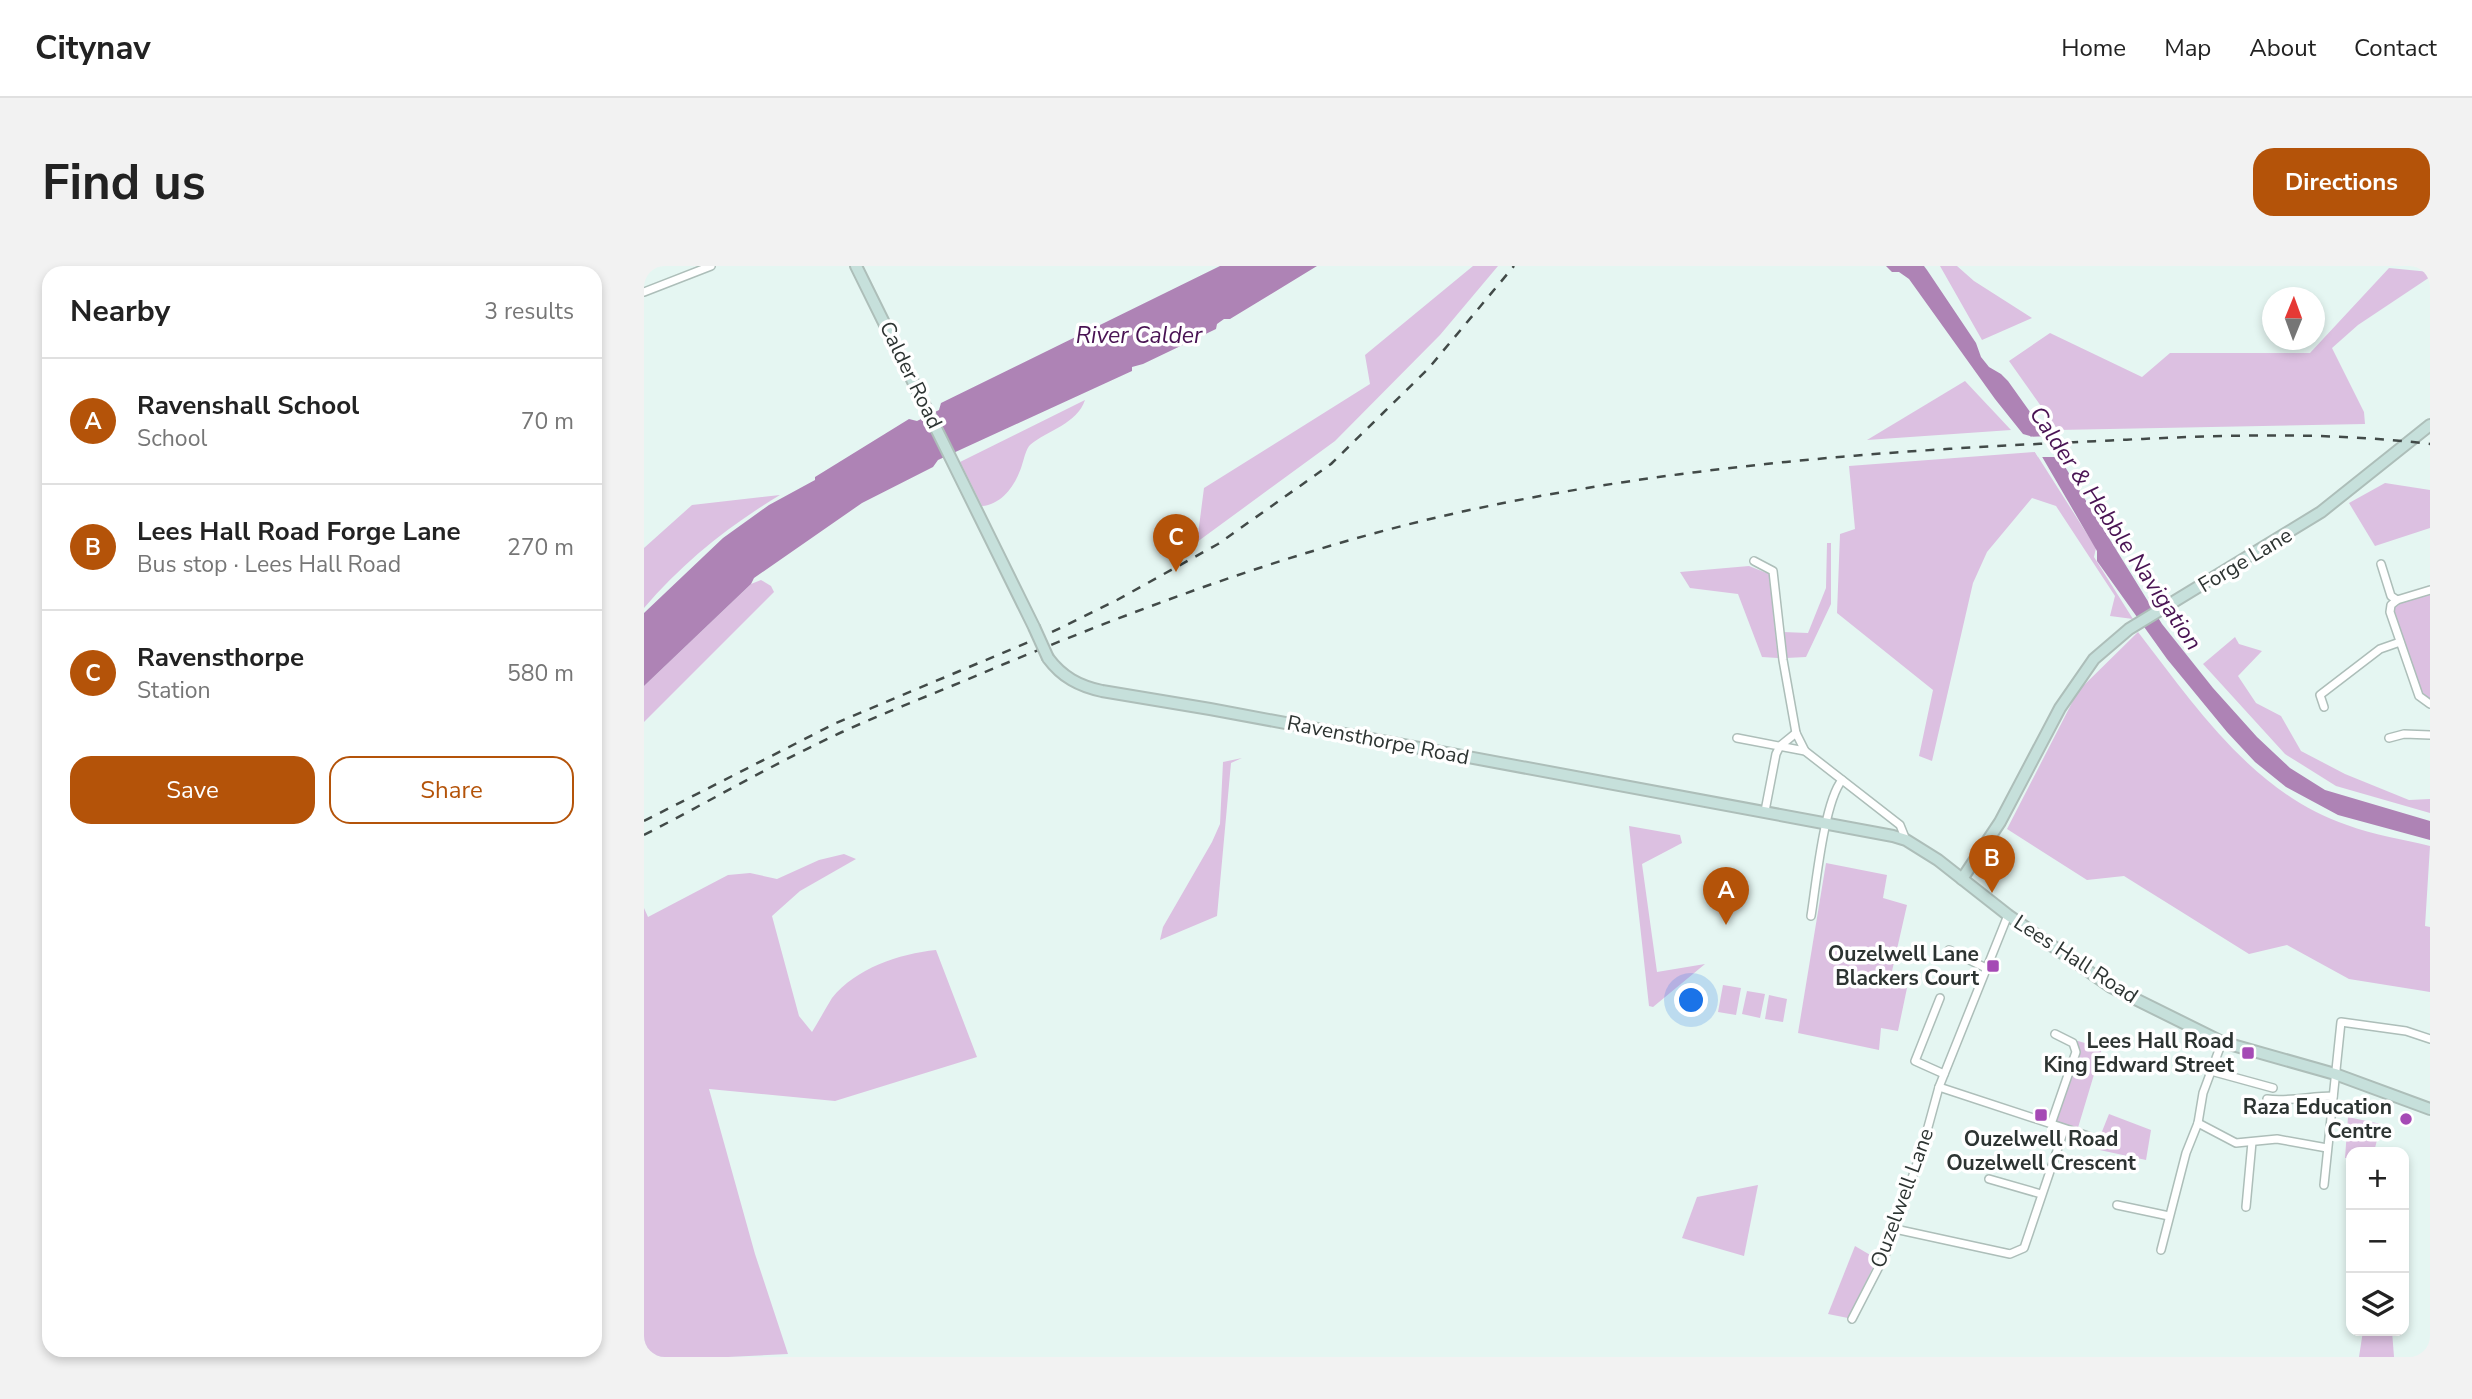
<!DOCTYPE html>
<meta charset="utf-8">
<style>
:root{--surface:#fff;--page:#f2f2f2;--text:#222;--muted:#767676;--line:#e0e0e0;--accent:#b45309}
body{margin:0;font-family:"Nunito Sans",sans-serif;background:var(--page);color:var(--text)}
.controls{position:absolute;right:21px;bottom:21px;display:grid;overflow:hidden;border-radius:14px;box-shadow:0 4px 10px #0003}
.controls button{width:63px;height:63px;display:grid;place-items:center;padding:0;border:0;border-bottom:2px solid var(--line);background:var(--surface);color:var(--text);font:35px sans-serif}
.compass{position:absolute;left:1618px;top:21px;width:63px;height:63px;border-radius:50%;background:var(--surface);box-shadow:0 4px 10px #0003;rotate:1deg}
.you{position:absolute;left:1048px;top:735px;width:24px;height:24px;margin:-18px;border:5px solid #fff;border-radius:50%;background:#1a73e8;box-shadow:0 0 0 10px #1a73e833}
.badge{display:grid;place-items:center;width:46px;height:46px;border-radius:50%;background:var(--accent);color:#fff;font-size:23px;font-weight:700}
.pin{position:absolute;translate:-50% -58px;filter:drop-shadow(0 2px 4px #0008)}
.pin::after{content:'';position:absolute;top:37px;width:24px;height:21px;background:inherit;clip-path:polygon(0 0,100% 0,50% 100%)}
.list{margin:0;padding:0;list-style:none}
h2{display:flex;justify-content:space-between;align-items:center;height:91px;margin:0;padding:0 28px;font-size:30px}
h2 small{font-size:23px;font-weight:400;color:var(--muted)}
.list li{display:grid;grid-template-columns:46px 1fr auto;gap:21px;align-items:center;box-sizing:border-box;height:126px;padding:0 28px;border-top:2px solid var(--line)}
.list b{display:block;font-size:26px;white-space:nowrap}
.list p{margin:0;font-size:23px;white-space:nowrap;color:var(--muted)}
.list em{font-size:23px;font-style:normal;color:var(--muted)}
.actions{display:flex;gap:14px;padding:21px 28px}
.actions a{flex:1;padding:16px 0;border:2px solid var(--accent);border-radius:21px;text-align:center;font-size:24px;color:var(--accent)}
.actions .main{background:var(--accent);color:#fff}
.icon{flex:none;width:38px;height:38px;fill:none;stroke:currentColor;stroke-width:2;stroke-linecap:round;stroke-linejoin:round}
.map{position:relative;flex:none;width:1786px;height:1091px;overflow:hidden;border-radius:21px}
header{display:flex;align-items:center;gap:42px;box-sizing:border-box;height:98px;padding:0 35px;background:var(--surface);border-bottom:2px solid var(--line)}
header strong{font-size:33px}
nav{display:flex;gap:38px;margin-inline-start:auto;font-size:24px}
.intro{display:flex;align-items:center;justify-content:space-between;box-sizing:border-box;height:168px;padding:0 42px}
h1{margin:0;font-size:49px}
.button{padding:18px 32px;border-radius:21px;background:var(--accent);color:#fff;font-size:24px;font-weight:700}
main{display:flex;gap:42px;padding:0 42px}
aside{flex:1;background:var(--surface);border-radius:21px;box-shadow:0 4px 10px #0003}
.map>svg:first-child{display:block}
.green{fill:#dcc0e1}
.water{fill:#ae83b5}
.pier{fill:#e5f6f2}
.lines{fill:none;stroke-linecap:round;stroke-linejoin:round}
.street-casing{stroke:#adbeb9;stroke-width:10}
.secondary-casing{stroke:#adbeb9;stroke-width:14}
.street{stroke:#fff;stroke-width:7}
.secondary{stroke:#c6e0db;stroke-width:10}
.rail{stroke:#424a48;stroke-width:2.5;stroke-dasharray:9 9;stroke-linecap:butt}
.secondary-bridge-casing{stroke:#adbeb9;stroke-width:14;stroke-linecap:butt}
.secondary-bridge{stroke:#c6e0db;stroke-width:10}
.poi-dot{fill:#a54ab5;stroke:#fff;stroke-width:2.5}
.labels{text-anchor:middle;stroke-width:7;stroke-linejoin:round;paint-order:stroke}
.street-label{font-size:21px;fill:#2d3432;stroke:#fff}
.poi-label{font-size:21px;font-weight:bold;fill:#2d3432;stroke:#fff;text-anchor:end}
.water-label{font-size:23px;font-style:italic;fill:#491353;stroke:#fff}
</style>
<header>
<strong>Citynav</strong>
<nav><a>Home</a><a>Map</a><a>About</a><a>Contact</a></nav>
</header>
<div class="intro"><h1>Find us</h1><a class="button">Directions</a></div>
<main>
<aside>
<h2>Nearby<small>3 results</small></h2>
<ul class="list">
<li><span class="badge">A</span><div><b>Ravenshall School</b><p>School</p></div><em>70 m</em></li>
<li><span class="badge">B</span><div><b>Lees Hall Road Forge Lane</b><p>Bus stop · Lees Hall Road</p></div><em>270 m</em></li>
<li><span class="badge">C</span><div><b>Ravensthorpe</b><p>Station</p></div><em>580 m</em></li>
</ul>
<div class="actions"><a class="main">Save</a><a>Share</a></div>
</aside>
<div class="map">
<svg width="1786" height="1091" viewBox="0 0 1786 1091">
<rect width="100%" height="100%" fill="#e5f6f2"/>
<g class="green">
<polygon points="829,0 854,0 796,69 691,175 553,276 560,222 726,118 721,89"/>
<polygon points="1296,0 1313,0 1330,15 1388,52 1338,74"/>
<polygon points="1745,2 1786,6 1786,11 1714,59 1688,82 1720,146 1721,158 1414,164 1365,95 1406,67 1498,111 1526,87 1666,87"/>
<polygon points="1321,115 1367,164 1223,174"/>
<path d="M 441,134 C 433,158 404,164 386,179 C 382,183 380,193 378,199 C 372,218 359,238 338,240 L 316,196 Z"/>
<polygon points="1391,186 1452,282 1450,291 1489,353 1466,350 1471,330 1412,240 1388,232 1343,286 1329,317 1288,495 1275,490 1289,424 1193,347 1196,268 1211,263 1205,200"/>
<polygon points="1741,217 1786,224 1786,262 1731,280 1705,237"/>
<path d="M 136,229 C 86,259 38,297 0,342 L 0,282 L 48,239 Z"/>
<polygon points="1183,277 1187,277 1187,338 1162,391 1142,392 1139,366 1164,367 1182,322"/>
<polygon points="1105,300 1125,308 1134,392 1118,391 1094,328 1046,322 1036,306"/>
<polygon points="117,314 127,320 130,326 0,456 0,420 107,318"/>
<polygon points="1786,324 1786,438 1775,430 1747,339"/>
<path d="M 1494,366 C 1552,441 1609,527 1703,559 C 1729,569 1759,573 1786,580 L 1781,660 L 1786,661 L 1786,726 L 1705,713 L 1643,679 L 1605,688 L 1480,610 L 1443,614 L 1363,563 L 1434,425 Z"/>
<polygon points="1591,371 1595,378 1618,385 1594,410 1612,437 1637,450 1657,485 1701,508 1765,534 1786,533 1786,547 1692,520 1641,488 1559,398"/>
<polygon points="598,492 587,497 573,650 516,674 519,661 568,576 576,558 579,496"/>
<polygon points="985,560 1036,569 1038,577 998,598 1013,706 1061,698 1009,741 1005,740"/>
<path d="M 200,588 L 212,593 L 156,625 L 128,650 L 155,750 L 168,766 C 175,755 181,743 188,732 C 212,702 255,688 292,684 L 333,791 L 191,835 L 65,823 L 111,988 L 144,1088 L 84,1091 L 0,1091 L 0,642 L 4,651 L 84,609 L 106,607 L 133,613 L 175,594 Z"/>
<polygon points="1182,597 1243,609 1239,632 1263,639 1246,714 1263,722 1254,765 1237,762 1235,784 1154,767"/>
<polygon points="1079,719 1097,722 1092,749 1074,746"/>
<polygon points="1103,725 1121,728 1116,752 1098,748"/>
<polygon points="1125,729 1143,733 1139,756 1121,753"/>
<polygon points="1434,775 1458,782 1433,865 1409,857 1434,786 1430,776"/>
<polygon points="1465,848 1507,864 1502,894 1451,883"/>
<polygon points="1704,851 1737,858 1730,886 1707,886 1707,892 1701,892"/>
<polygon points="1114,919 1100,990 1038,972 1053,931"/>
<polygon points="1211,980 1233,993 1204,1052 1184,1048"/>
<polygon points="1719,1065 1748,1065 1750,1091 1715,1091"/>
</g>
<g class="water">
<polygon points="576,0 673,0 586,53 580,53 573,58 572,63 499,98 488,101 488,105 294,194 289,201 218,237 110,312 107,318 0,420 0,347 79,272 125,239 171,214 171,211 265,153 273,155 295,144 297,137"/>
<polygon points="1242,0 1280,0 1283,4 1332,77 1337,91 1345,101 1357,108 1364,115 1394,157 1518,358 1569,422 1613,471 1646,502 1681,524 1786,555 1786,574 1694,549 1642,521 1611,496 1583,466 1523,393 1453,295 1453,285 1386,170 1379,168 1351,133 1265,13 1255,6 1248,6"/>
</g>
<polygon class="pier" points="1406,170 1419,191 1394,191 1383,173 1378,171"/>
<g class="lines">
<g class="street-casing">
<g id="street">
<polyline points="0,26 67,0"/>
<polyline points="1110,295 1129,305 1139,394 1152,467 1161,485"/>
<polyline points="1737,298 1747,330 1753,334"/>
<polyline points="1786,324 1753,334 1747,339 1746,346 1775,430 1786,438"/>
<polyline points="1680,441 1676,429 1736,383 1756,376"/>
<polyline points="1093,472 1161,485 1256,559 1262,574"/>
<polyline points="1745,472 1760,468 1786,469"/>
<polyline points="1121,545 1132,488 1136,480 1152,467"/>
<path d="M 1167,650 C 1172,619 1180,536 1198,514"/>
<polyline points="1305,684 1342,702"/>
<polyline points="1296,732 1271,795 1300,808"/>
<polyline points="1567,805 1629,822"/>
<polyline points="1295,821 1444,870"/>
<path d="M 1623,833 C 1644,836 1667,830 1689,830"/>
<polyline points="1554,857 1592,877 1633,873 1683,882"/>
<polyline points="1407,858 1432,786 1429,777 1411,768"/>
<polyline points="1345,913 1397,928"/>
<polyline points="1680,919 1697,756 1762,765 1786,773"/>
<polyline points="1473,939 1525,950"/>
<polyline points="1602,941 1608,876"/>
<polyline points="1251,963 1366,988 1380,982 1420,864"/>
<polyline points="1517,984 1542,887 1554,857 1559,827 1578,776"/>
<polyline points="1208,1053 1242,987 1278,883 1295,821 1364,649"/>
</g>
</g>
<g class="secondary-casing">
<g id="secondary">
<polyline points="212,0 390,361"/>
<path d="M 404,392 C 418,411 435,420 458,425 L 566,443 L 1249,570 L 1262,574 L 1294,594 L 1364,649 L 1467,721 L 1578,776 L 1691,808 L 1786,843"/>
<polyline points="1318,613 1356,556 1416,442 1450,393 1485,363 1677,246 1786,159"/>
</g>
</g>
<use href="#street" class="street"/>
<use href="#secondary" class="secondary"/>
<g class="rail">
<polyline points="0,555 192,457 406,367 473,334 574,278 687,198 784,103 870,0"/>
<path d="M 0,569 C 66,535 131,497 198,466 C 249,443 302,423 353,401 C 505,338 661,280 821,245 C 1016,203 1215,186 1414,177 C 1538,171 1662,163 1786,178"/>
</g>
<g class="secondary-bridge-casing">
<polyline id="secondary-bridge" points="390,361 404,392"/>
</g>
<use href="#secondary-bridge" class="secondary-bridge"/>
</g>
<g class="poi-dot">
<rect x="1342" y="693" width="14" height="14" rx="3.5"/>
<rect x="1597" y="780" width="14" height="14" rx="3.5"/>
<rect x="1390" y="842" width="14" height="14" rx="3.5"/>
<circle cx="1762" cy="853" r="7"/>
</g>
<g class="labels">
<g class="street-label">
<text transform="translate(267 109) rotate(64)" y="7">Calder Road</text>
<text transform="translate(1601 294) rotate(-31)" y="7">Forge Lane</text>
<text transform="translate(734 474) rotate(11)" y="7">Ravensthorpe Road</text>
<text transform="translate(1432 693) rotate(33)" y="7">Lees Hall Road</text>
<text transform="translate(1258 932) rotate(-70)" y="7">Ouzelwell Lane</text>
</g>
<g class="poi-label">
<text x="1335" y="695">Ouzelwell Lane<tspan x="1335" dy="24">Blackers Court</tspan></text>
<text x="1590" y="782">Lees Hall Road<tspan x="1590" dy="24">King Edward Street</tspan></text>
<text x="1748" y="848">Raza Education<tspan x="1748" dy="24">Centre</tspan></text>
<text x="1397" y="880" text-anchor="middle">Ouzelwell Road<tspan x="1397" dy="24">Ouzelwell Crescent</tspan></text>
</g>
<g class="water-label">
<text x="495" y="77">River Calder</text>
<text transform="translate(1472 262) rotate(56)" y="8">Calder &amp; Hebble Navigation</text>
</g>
</g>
</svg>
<div class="controls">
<button>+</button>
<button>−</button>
<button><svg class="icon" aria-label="layers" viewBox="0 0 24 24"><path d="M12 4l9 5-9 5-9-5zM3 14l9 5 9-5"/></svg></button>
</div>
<svg class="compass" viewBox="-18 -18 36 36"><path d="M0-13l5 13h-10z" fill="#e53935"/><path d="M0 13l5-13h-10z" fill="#767676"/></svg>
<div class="you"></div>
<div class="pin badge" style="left:1082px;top:659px">A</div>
<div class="pin badge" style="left:1348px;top:627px">B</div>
<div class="pin badge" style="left:532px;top:306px">C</div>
</div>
</main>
